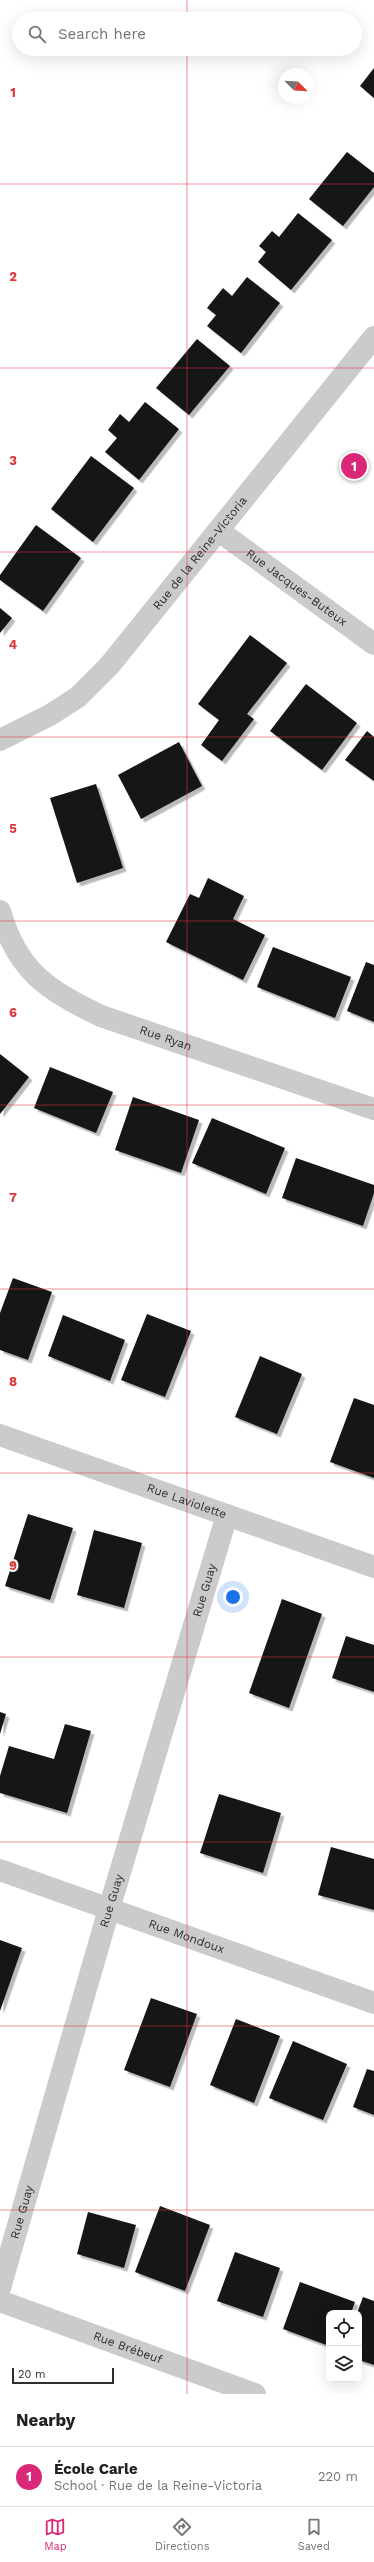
<!DOCTYPE html>
<meta charset="utf-8">
<style>
:root{--surface:#fff;--page:#f2f2f2;--text:#202124;--muted:#757577;--line:#e0e0e0;--accent:#db2777}
body{margin:0;font-family:"Work Sans",sans-serif;background:var(--page);color:var(--text)}
.controls{position:absolute;right:12px;bottom:12px;display:grid;overflow:hidden;border-radius:8px;box-shadow:0 4px 16px #0002}
.controls button{width:36px;height:36px;display:grid;place-items:center;padding:0;border:0;border-bottom:1px solid var(--line);background:var(--surface);color:var(--text);font:20px sans-serif}
.compass{position:absolute;left:278px;top:68px;width:36px;height:36px;border-radius:50%;background:var(--surface);box-shadow:0 4px 16px #0002;rotate:114deg}
.scale{position:absolute;left:12px;bottom:10px;width:102px;box-sizing:border-box;padding-left:4px;border:2px solid #2e2e2e;border-top:0;font-size:11px;line-height:14px;white-space:nowrap;color:#2e2e2e;-webkit-text-stroke:3px #fff;paint-order:stroke}
.you{position:absolute;left:233px;top:1597px;width:14px;height:14px;margin:-10px;border:3px solid #fff;border-radius:50%;background:#1a73e8;box-shadow:0 0 0 6px #1a73e833}
.badge{display:grid;place-items:center;width:26px;height:26px;border-radius:50%;background:var(--accent);color:#fff;font-size:13px;font-weight:700}
.pin{position:absolute;translate:-50% -50%;border:2px solid #fff;box-shadow:0 1px 4px #0006}
.list{margin:0;padding:0;list-style:none}
h2{display:flex;justify-content:space-between;align-items:center;height:52px;margin:0;padding:0 16px;font-size:17px}
h2 small{font-size:13px;font-weight:400;color:var(--muted)}
.list li{display:grid;grid-template-columns:26px 1fr auto;gap:12px;align-items:center;box-sizing:border-box;height:60px;padding:0 16px;border-top:1px solid var(--line)}
.list b{display:block;font-size:15px;white-space:nowrap}
.list p{margin:0;font-size:13px;white-space:nowrap;color:var(--muted)}
.list em{font-size:13px;font-style:normal;color:var(--muted)}
.icon{flex:none;width:22px;height:22px;fill:none;stroke:currentColor;stroke-width:2;stroke-linecap:round;stroke-linejoin:round}
.map{position:relative;flex:none;width:374px;height:2394px;overflow:hidden}
.search{position:absolute;background:var(--surface);box-shadow:0 4px 16px #0002;left:12px;right:12px;top:12px;height:44px;display:flex;align-items:center;gap:10px;box-sizing:border-box;padding:0 14px;border-radius:22px;color:var(--muted);font-size:15px}
.sheet{height:112px;background:var(--surface)}
nav{display:flex;justify-content:space-around;align-items:center;box-sizing:border-box;height:56px;border-top:1px solid var(--line);background:var(--surface);font-size:11px;color:var(--muted)}
nav a{display:grid;justify-items:center;gap:2px}
nav .on{color:var(--accent)}
.map>svg:first-child{display:block}
.building{fill:#151515;filter:url(#shadow)}
.lines{fill:none;stroke-linecap:round;stroke-linejoin:round}
.minor{stroke:#cbcbcb;stroke-width:22}
.grid{fill:none;stroke:#df363c;stroke-width:1;stroke-opacity:0.55}
.labels{text-anchor:middle;stroke-width:4;stroke-linejoin:round;paint-order:stroke}
.street-label{font-size:12px;fill:#2e2e2e;stroke:#fff}
.grid-label{font-size:13px;text-anchor:middle;font-weight:bold;fill:#df363c;stroke:#fff;stroke-width:4;stroke-linejoin:round;paint-order:stroke}
</style>
<div class="map">
<svg width="374" height="2394" viewBox="0 0 374 2394">
<defs>
<filter id="shadow"><feDropShadow dx="3.5" dy="3.5" stdDeviation="0" flood-color="#0004"/></filter>
</defs>
<rect width="100%" height="100%" fill="#fff"/>
<g class="building">
<polygon points="374,68 374,98 360,86"/>
<polygon points="347,152 374,173 374,187 343,226 309,199"/>
<polygon points="298,213 332,240 291,290 258,262 266,252 259,246 272,231 279,237"/>
<polygon points="247,277 280,303 241,353 207,326 216,315 207,308 223,288 232,296"/>
<polygon points="197,339 230,366 189,415 156,388"/>
<polygon points="145,402 179,429 139,480 105,452 117,438 108,430 120,414 129,422"/>
<polygon points="91,456 134,488 93,542 51,509"/>
<polygon points="36,525 81,558 43,611 0,580 0,575"/>
<polygon points="0,608 12,618 0,633"/>
<polygon points="250,635 287,663 247,714 254,719 222,761 201,745 219,720 198,704"/>
<polygon points="306,684 357,723 322,770 270,731"/>
<polygon points="367,731 374,737 374,781 345,760"/>
<polygon points="179,742 202,786 141,819 118,775"/>
<polygon points="96,784 123,868 77,883 50,798"/>
<polygon points="208,878 244,896 233,919 265,935 243,980 166,942 190,894 199,898"/>
<polygon points="273,947 351,977 335,1018 257,987"/>
<polygon points="366,962 374,965 374,1022 347,1011"/>
<polygon points="0,1054 29,1077 0,1114"/>
<polygon points="50,1067 113,1092 96,1133 34,1108"/>
<polygon points="133,1097 199,1120 181,1173 115,1150"/>
<polygon points="212,1118 285,1148 266,1194 192,1163"/>
<polygon points="296,1158 374,1185 374,1193 363,1226 282,1198"/>
<polygon points="13,1278 52,1292 28,1360 0,1350 0,1313"/>
<polygon points="147,1314 191,1331 165,1397 121,1380"/>
<polygon points="63,1315 125,1340 110,1381 48,1356"/>
<polygon points="260,1356 302,1374 277,1434 235,1417"/>
<polygon points="354,1398 374,1405 374,1478 330,1462"/>
<polygon points="28,1514 73,1528 50,1600 5,1586"/>
<polygon points="94,1530 142,1543 124,1608 77,1595"/>
<polygon points="282,1599 322,1614 289,1708 249,1693"/>
<polygon points="346,1636 374,1645 374,1692 332,1678"/>
<polygon points="0,1712 6,1714 0,1734"/>
<polygon points="65,1724 91,1731 67,1813 0,1793 0,1776 9,1746 54,1759"/>
<polygon points="219,1794 281,1813 263,1873 200,1853"/>
<polygon points="331,1847 374,1859 374,1910 318,1895"/>
<polygon points="0,1940 22,1948 0,2011"/>
<polygon points="151,1998 197,2014 170,2087 124,2070"/>
<polygon points="236,2019 280,2036 254,2103 210,2085"/>
<polygon points="293,2041 347,2064 323,2120 269,2098"/>
<polygon points="367,2069 374,2071 374,2115 353,2107"/>
<polygon points="160,2206 210,2225 185,2291 135,2272"/>
<polygon points="88,2212 136,2225 124,2268 77,2254"/>
<polygon points="235,2252 280,2268 263,2317 217,2301"/>
<polygon points="300,2282 355,2302 351,2313 329,2313 329,2346 283,2329"/>
<polygon points="363,2297 374,2301 374,2365 359,2360 357,2313"/>
</g>
<g class="lines">
<g class="minor">
<path id="s1" d="M 219,531 L 374,644"/>
<path id="s2" d="M 0,740 L 50,715 L 78,697 L 109,666 L 374,337"/>
<path id="s3" d="M 0,911 C 17,971 47,990 101,1016 L 374,1109"/>
<path id="s4" d="M 0,1435 L 374,1567"/>
<path id="s5" d="M 0,1870 L 374,2003"/>
<path id="s6" d="M 0,2288 L 109,1909 L 227,1515"/>
<path id="s7" d="M 0,2301 L 255,2394"/>
</g>
</g>
<path class="grid" d="M 187,0 L 187,19M 187,49 L 187,2394M 0,184 L 374,184M 0,368 L 374,368M 0,552 L 374,552M 0,737 L 374,737M 0,921 L 374,921M 0,1105 L 374,1105M 0,1289 L 374,1289M 0,1473 L 374,1473M 0,1657 L 374,1657M 0,1842 L 374,1842M 0,2026 L 374,2026M 0,2210 L 374,2210"/>
<g class="labels">
<g class="street-label">
<text dy="4" stroke="none"><textPath href="#s2" startOffset="278">Rue de la Reine-Victoria</textPath></text>
<text dy="4" stroke="none"><textPath href="#s1" startOffset="96">Rue Jacques-Buteux</textPath></text>
<text dy="4" stroke="none"><textPath href="#s3" startOffset="220">Rue Ryan</textPath></text>
<text dy="4" stroke="none"><textPath href="#s4" startOffset="198">Rue Laviolette</textPath></text>
<text dy="4" stroke="none"><textPath href="#s6" startOffset="727">Rue Guay</textPath></text>
<text dy="4" stroke="none"><textPath href="#s6" startOffset="403">Rue Guay</textPath></text>
<text dy="4" stroke="none"><textPath href="#s5" startOffset="198">Rue Mondoux</textPath></text>
<text dy="4" stroke="none"><textPath href="#s6" startOffset="79">Rue Guay</textPath></text>
<text dy="4" stroke="none"><textPath href="#s7" startOffset="136">Rue Brébeuf</textPath></text>
</g>
</g>
<g class="grid-label">
<text x="13" y="97">1</text>
<text x="13" y="281">2</text>
<text x="13" y="465">3</text>
<text x="13" y="649">4</text>
<text x="13" y="833">5</text>
<text x="13" y="1017">6</text>
<text x="13" y="1202">7</text>
<text x="13" y="1386">8</text>
<text x="13" y="1570">9</text>
</g>
</svg>
<div class="controls">
<button><svg class="icon" aria-label="locate" viewBox="0 0 24 24"><circle cx="12" cy="12" r="6"/><path d="M12 2v4M12 18v4M2 12h4M18 12h4"/></svg></button>
<button><svg class="icon" aria-label="layers" viewBox="0 0 24 24"><path d="M12 4l9 5-9 5-9-5zM3 14l9 5 9-5"/></svg></button>
</div>
<svg class="compass" viewBox="-18 -18 36 36"><path d="M0-13l5 13h-10z" fill="#e53935"/><path d="M0 13l5-13h-10z" fill="#757577"/></svg>
<div class="scale">20 m</div>
<div class="you"></div>
<div class="pin badge" style="left:354px;top:466px">1</div>
<div class="search"><svg class="icon" aria-label="search" viewBox="0 0 24 24"><circle cx="10" cy="10" r="6"/><path d="M15 15l6 6"/></svg>Search here</div>
</div>
<section class="sheet">
<h2>Nearby<small></small></h2>
<ul class="list">
<li><span class="badge">1</span><div><b>École Carle</b><p>School · Rue de la Reine-Victoria</p></div><em>220 m</em></li>
</ul>
</section>
<nav>
<a class="on"><svg class="icon" aria-label="map" viewBox="0 0 24 24"><path d="M3 6l6-2 6 2 6-2v14l-6 2-6-2-6 2zM9 4v14M15 6v14"/></svg>Map</a>
<a><svg class="icon" aria-label="directions" viewBox="0 0 24 24"><path d="M12 3l9 9-9 9-9-9zM9 14v-3h6M13 9l2 2-2 2"/></svg>Directions</a>
<a><svg class="icon" aria-label="saved" viewBox="0 0 24 24"><path d="M7 4h10v16l-5-4-5 4z"/></svg>Saved</a>
</nav>
